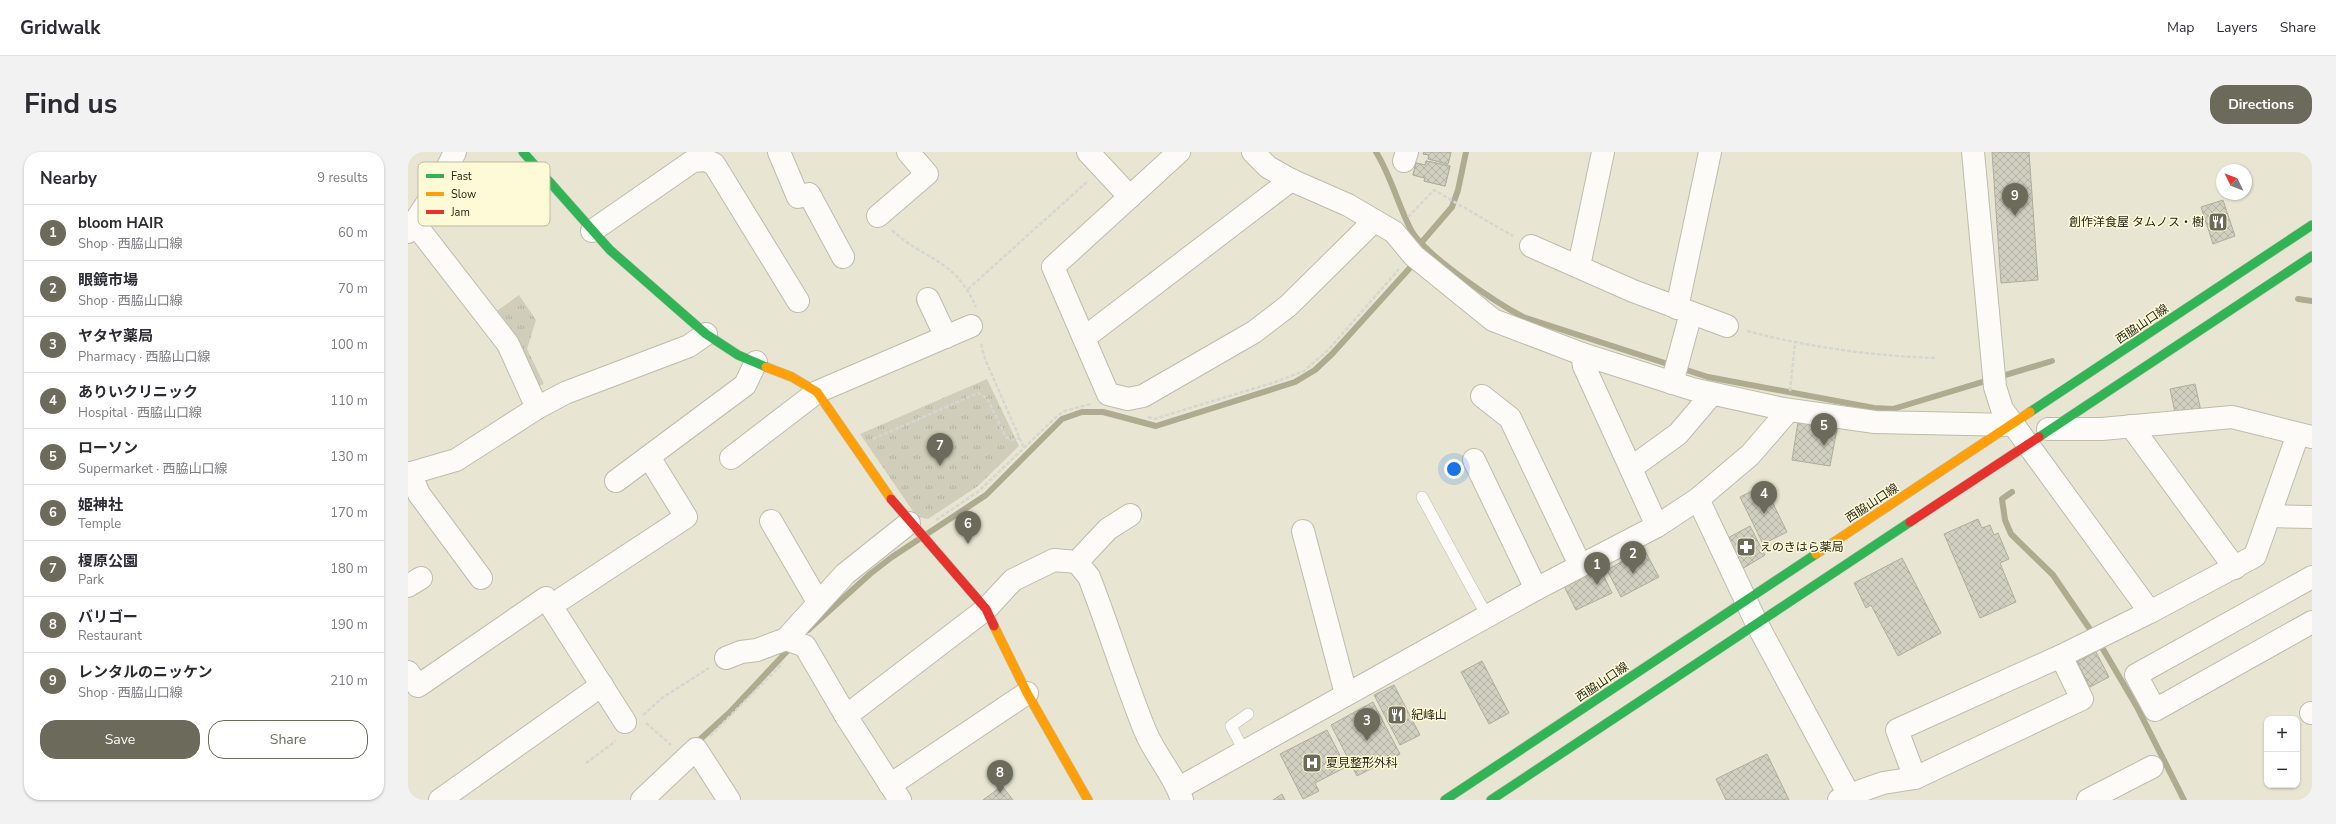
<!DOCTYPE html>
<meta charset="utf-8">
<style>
:root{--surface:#fff;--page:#f2f2f3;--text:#2b2b33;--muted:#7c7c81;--line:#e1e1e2;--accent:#6c6a5a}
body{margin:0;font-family:"Nunito Sans","Noto Sans JP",sans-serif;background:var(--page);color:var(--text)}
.controls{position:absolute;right:12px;bottom:12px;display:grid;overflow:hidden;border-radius:8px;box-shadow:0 1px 3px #0004}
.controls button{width:36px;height:36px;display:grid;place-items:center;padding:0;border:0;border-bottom:1px solid var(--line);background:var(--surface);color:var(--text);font:20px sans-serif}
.compass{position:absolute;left:1808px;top:12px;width:36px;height:36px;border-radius:50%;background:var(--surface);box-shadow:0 1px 3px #0004;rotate:313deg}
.you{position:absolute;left:1046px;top:317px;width:14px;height:14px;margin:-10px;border:3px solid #fff;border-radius:50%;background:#1a73e8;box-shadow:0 0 0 6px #1a73e833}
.badge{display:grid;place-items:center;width:26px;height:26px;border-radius:50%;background:var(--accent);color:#fff;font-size:13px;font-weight:700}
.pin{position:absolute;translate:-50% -33px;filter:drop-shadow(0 1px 2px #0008)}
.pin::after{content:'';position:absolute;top:21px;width:14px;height:12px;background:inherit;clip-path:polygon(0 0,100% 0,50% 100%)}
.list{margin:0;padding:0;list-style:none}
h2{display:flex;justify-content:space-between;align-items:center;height:52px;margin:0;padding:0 16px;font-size:17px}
h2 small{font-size:13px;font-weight:400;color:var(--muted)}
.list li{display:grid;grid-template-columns:26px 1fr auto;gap:12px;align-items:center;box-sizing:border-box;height:56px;padding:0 16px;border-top:1px solid var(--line)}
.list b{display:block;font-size:15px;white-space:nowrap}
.list p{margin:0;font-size:13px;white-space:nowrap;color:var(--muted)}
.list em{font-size:13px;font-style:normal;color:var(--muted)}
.actions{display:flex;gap:8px;padding:12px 16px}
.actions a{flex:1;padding:9px 0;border:1px solid var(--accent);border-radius:16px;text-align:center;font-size:14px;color:var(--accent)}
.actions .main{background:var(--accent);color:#fff}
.map{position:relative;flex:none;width:1904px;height:648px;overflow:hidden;border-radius:16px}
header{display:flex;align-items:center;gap:24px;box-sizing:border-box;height:56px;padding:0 20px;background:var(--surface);border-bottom:1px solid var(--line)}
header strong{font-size:19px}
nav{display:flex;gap:22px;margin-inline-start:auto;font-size:14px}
.intro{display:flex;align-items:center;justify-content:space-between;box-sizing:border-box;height:96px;padding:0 24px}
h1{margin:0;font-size:28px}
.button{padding:10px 18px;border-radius:16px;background:var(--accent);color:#fff;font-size:14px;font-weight:700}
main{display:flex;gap:24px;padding:0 24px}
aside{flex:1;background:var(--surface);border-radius:16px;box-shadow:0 1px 3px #0004}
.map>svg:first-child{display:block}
.park{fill:url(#park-tufts)}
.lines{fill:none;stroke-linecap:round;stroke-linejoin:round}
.stream{stroke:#aeab91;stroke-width:6}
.building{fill:url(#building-cross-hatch);stroke:#afad9e}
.lane-casing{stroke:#bdbcad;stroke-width:12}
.street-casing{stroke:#bdbcad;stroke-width:24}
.fast-casing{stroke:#bdbcad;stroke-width:10}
.slow-casing{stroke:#bdbcad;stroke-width:10}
.jam-casing{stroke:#bdbcad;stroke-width:10}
.path{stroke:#d6d6d0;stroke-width:2.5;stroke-dasharray:4 2;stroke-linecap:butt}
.lane{stroke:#fcfbf8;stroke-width:11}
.street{stroke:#fcfbf8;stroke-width:22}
.fast{stroke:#30b455;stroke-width:9}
.slow{stroke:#ff9f0a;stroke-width:9}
.jam{stroke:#e5322d;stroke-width:9}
.labels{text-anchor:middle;stroke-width:3;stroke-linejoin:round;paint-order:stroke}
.poi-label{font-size:12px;fill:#29271a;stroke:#fefad7;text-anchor:start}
.street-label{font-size:12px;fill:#29271a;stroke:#fefad7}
.key{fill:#fefad7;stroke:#bebb9e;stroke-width:1}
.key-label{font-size:11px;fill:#29271a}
</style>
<header>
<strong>Gridwalk</strong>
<nav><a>Map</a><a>Layers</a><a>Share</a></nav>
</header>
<div class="intro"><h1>Find us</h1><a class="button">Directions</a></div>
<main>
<aside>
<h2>Nearby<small>9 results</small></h2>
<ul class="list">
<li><span class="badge">1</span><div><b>bloom HAIR</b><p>Shop · 西脇山口線</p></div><em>60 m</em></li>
<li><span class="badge">2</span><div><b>眼鏡市場</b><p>Shop · 西脇山口線</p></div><em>70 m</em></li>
<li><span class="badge">3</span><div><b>ヤタヤ薬局</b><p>Pharmacy · 西脇山口線</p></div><em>100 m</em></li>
<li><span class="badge">4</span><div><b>ありいクリニック</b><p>Hospital · 西脇山口線</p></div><em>110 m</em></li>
<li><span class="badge">5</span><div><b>ローソン</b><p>Supermarket · 西脇山口線</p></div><em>130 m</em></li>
<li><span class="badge">6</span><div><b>姫神社</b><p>Temple</p></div><em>170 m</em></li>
<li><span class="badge">7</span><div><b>榎原公園</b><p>Park</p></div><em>180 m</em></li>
<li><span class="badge">8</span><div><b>バリゴー</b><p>Restaurant</p></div><em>190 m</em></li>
<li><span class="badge">9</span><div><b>レンタルのニッケン</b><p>Shop · 西脇山口線</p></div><em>210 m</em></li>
</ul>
<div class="actions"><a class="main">Save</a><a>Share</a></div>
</aside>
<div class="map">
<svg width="1904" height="648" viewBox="0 0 1904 648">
<defs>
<pattern id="park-tufts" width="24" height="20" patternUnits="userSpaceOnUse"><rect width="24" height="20" fill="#d0ceba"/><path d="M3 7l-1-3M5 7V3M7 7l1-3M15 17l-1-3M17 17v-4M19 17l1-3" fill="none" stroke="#b3b19f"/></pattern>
<pattern id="building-cross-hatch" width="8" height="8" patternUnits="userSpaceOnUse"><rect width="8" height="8" fill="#d1cfc0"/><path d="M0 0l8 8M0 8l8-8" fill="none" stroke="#b3b2a4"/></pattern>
</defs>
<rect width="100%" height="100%" fill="#e8e6d2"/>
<g class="park">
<polygon points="111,143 128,168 119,197 136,232 128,235 86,161"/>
<polygon points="579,227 611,294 570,334 520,367 509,365 452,282"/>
</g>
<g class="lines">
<g class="stream">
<path d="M 968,0 C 983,24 990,53 1003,78 C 1016,103 1089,151 1115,165 L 1300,225 L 1466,256 L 1485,257 L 1644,209"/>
<polyline points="1013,91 1044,55 1050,38 1058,0"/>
<polyline points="1890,147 1904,149"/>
<polyline points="1604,340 1594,347 1597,368 1603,382 1645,423 1692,492 1729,555 1776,648"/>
<polyline points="400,478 462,422 484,405 578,343 654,267 674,260 695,260 748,274 887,230 907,218 924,202 1019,97"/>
<polyline points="287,592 321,561 385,493"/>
</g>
</g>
<g class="building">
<polygon points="1016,0 1043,0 1040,12 1020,7 1021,3 1015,2"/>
<polygon points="1016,0 1043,0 1040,12 1020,7 1021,3 1015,2"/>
<polygon points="1584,0 1621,0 1630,128 1593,131"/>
<polygon points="1018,9 1042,14 1037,34 1016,29 1017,26 1005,23 1008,11 1017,13"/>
<polygon points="1018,9 1042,14 1037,34 1016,29 1017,26 1005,23 1008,11 1017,13"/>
<polygon points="1815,48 1827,84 1805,92 1793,55"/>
<polygon points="1787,232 1793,259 1768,265 1762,237"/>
<polygon points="1390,270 1429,277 1422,314 1384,308"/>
<polygon points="1356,333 1379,380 1355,392 1332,345"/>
<polygon points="1570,367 1574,376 1582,373 1586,383 1590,381 1601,407 1592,411 1608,450 1572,466 1536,382"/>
<polygon points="1342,374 1357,403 1334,417 1318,387"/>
<polygon points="1236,397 1251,425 1213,445 1199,418"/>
<polygon points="1494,406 1533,481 1490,504 1463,453 1458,456 1446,431"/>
<polygon points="1191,414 1204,441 1168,458 1155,432"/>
<polygon points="1688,500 1701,525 1682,535 1669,510"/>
<polygon points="1074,509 1101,561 1081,572 1053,520"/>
<polygon points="986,533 1012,583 992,593 966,543"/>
<polygon points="965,550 992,602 949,624 923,573"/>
<polygon points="919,578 938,615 907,631 911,639 895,647 872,602"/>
<polygon points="1359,602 1381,648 1318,648 1308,627"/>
<polygon points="594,634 605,648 575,648"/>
<polygon points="874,642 877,648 865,648"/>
</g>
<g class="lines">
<g class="lane-casing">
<g id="lane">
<polyline points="1014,345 1079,464"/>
<polyline points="836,599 823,574 840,562"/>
</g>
</g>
<g class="street-casing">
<g id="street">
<polyline points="371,0 390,45 401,42 435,105"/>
<polyline points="680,0 722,45"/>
<polyline points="771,0 645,115 700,242 720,247 735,244 846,180 880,154 966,69"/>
<polyline points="845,0 860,15 883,28 940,53 986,80 1006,104 1085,168 1174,202 1284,237 1375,257 1467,270 1605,273"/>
<polyline points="1565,0 1587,235 1594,257 1742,460 1847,404 1890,282"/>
<polyline points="996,9 999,0"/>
<polyline points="470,64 519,22 500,0"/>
<polyline points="7,72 100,192 129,256 157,241 281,194 298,182"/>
<polyline points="184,79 285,9 297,8 306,12 390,149"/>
<polyline points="0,80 31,33 47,0"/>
<polyline points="1123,94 1225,139 1319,174"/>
<polyline points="1171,114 1195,0"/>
<polyline points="520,147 538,185"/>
<polyline points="1269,156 1302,0"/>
<polyline points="676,186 883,28"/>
<polyline points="1174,202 1176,214 1249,374"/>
<polyline points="1264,231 1283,161"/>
<polyline points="1074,244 1102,266 1172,413"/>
<polyline points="1723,274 1827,416"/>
<polyline points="1640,277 1694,277 1824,265 1904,285"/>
<polyline points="323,306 409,240 563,174"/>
<polyline points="1066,308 1128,437"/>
<polyline points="1223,316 1270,282 1304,242"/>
<polyline points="2,321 11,342 73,426"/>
<polyline points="0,322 48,308 129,256"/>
<polyline points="208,329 337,233 348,210"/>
<polyline points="1290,347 1349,472 1441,643 1431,648"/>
<path d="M 722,363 L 700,377 L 669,410 L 681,425 C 701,476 717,530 738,581 C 748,604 768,626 774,648"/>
<polyline points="1862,364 1904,365"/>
<polyline points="363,369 410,450"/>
<polyline points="895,379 938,542"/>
<polyline points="1904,425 1728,523 1747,558 1904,470"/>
<polyline points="0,434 13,426"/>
<polyline points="155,446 278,365 241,305"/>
<polyline points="378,487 397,494 438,564"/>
<polyline points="318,506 333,500 349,498 378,487 437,422 501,371"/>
<polyline points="0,520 10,534 138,446 217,570"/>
<polyline points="1903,561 1904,561"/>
<polyline points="1507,626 1489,578 1653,504 1742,460"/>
<polyline points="482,633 619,541"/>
<polyline points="771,636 1128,437 1249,374 1290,347 1342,303 1381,258"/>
<polyline points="1441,643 1475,631 1507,626 1674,547 1653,504"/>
<polyline points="32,648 194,533"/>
<polyline points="234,648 288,597 321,648"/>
<polyline points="492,648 438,564 578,457 605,428 646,408 669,410"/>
<polyline points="1680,648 1744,615"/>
</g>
</g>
<g class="fast-casing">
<g id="fast">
<polyline points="115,0 202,98 298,182 330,203 358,215"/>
<polyline points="1622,260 1904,73"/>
<polyline points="1631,285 1904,104"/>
<polyline points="1037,648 1408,402"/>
<polyline points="1083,648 1502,370"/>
</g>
</g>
<g class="slow-casing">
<g id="slow">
<polyline points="358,215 384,225 409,240 483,347"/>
<polyline points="1408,402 1622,260"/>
<polyline points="586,474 619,541 680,648"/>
</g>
</g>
<g class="jam-casing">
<g id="jam">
<polyline points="483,347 578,457 586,474"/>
<polyline points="1502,370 1631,285"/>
</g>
</g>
<g class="path">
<polyline points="1000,65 1026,38 1105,84"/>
<path d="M 484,78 C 518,110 546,105 568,155"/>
<polyline points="560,137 680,29"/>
<path d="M 1339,179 C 1400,195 1464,204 1528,206"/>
<polyline points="573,192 577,207 616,296"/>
<polyline points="1382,239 1387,191"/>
<polyline points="740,265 746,267 867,230 896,219 921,197 991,117"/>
<polyline points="465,287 570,241 579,246 598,285 603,288 612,286"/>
<polyline points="528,368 571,339 647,266 656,259 683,252"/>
<polyline points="235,563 254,546 301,516"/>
<polyline points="238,571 263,593"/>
<polyline points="302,584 375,511"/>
<polyline points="178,611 208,589"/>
</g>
<use href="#lane" class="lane"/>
<use href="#street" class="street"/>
<use href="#fast" class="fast"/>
<use href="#slow" class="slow"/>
<use href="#jam" class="jam"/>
</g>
<defs>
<g id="restaurant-square" transform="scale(1)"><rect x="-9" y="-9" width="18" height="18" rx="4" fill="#6c6a5a" stroke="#fefad7"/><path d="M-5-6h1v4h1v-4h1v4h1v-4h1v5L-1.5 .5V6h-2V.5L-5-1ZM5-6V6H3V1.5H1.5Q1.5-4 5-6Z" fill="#fff"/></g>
<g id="pharmacy-square" transform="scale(1)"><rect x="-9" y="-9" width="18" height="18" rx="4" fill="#6c6a5a" stroke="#fefad7"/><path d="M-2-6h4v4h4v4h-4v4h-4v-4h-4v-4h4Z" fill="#fff"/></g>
<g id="hospital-square" transform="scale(1)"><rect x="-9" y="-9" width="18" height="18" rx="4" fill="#6c6a5a" stroke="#fefad7"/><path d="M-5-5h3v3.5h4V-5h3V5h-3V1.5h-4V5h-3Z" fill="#fff"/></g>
</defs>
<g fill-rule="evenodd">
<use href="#restaurant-square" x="1810" y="70"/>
<use href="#pharmacy-square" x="1338" y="395"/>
<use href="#restaurant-square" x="989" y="563"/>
<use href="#hospital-square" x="904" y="611"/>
</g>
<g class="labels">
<g class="poi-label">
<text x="1796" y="74" text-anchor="end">創作洋食屋 タムノス・樹</text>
<text x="1352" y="399">えのきはら薬局</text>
<text x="1003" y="567">紀峰山</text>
<text x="918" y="615">夏見整形外科</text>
</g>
<g class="street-label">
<text transform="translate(1734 172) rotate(-34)" y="4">西脇山口線</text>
<text transform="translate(1464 351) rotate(-33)" y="4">西脇山口線</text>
<text transform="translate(1194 530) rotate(-34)" y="4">西脇山口線</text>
</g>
</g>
<rect x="10" y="10" width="132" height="64" rx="6" class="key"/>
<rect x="18" y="22" width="18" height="4" fill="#30b455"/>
<rect x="18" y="40" width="18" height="4" fill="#ff9f0a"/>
<rect x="18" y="58" width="18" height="4" fill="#e5322d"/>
<g class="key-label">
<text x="43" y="28">Fast</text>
<text x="43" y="46">Slow</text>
<text x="43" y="64">Jam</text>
</g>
</svg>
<div class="controls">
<button>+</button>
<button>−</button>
</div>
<svg class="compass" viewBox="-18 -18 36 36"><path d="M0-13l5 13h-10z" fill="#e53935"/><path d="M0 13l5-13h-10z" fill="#7c7c81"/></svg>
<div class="you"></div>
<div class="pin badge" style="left:1189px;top:433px">1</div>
<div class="pin badge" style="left:1225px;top:422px">2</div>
<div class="pin badge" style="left:959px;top:589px">3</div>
<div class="pin badge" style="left:1356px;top:362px">4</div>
<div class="pin badge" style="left:1416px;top:294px">5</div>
<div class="pin badge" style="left:560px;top:392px">6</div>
<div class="pin badge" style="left:532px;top:314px">7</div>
<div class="pin badge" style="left:592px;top:641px">8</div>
<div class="pin badge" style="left:1607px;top:64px">9</div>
</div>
</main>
